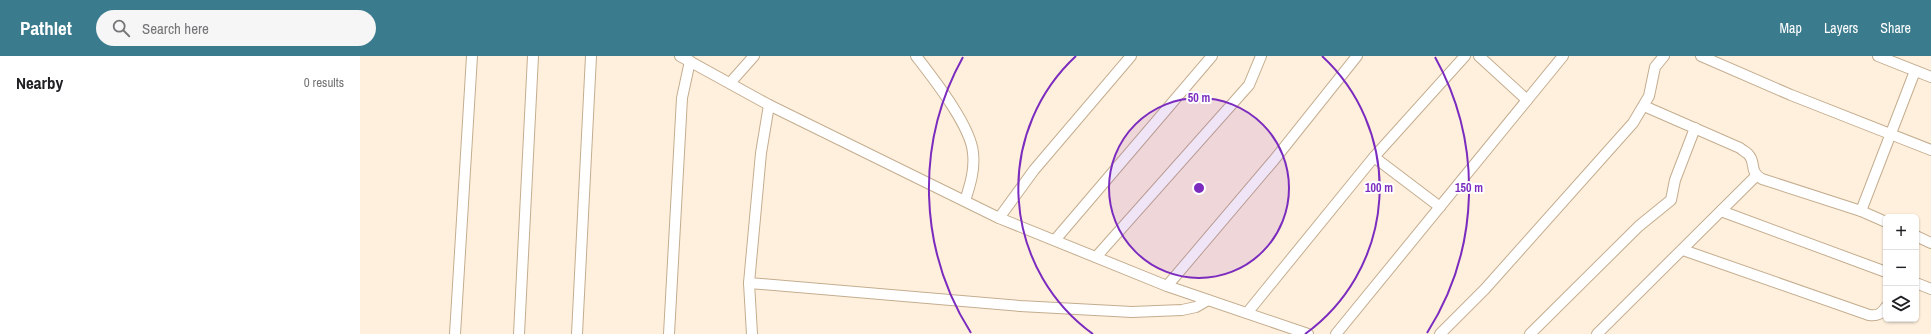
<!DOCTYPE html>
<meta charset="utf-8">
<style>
:root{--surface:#fff;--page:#f6f6f6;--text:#202124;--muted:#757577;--line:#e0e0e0;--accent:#3b7b8e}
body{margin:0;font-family:"Archivo Narrow",sans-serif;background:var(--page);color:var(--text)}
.controls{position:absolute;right:12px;bottom:12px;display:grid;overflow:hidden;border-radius:6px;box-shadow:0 1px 3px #0004}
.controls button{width:36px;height:36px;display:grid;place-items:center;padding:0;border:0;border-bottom:1px solid var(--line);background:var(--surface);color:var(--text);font:20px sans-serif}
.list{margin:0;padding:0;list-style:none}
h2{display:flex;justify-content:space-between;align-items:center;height:52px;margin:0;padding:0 16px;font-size:17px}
h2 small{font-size:13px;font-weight:400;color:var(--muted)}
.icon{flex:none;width:22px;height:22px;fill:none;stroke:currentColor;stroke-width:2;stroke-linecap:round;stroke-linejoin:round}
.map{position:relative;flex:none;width:1571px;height:278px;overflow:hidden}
header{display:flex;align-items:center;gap:24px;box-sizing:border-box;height:56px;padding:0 20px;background:var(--accent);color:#fff}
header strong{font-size:19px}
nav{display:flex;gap:22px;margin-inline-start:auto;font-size:14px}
.search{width:280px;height:36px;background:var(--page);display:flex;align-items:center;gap:10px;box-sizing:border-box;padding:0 14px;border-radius:22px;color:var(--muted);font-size:15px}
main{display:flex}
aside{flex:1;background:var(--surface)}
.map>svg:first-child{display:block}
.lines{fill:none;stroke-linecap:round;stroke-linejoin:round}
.minor-casing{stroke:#c4ad8f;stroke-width:12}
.minor{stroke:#fff;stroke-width:10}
.ring{fill:none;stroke:#7b2cbf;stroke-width:2}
.centre{fill:#7b2cbf;stroke:#fff;stroke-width:2}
.ring-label{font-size:12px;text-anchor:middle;font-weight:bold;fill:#7b2cbf;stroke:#fff;stroke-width:4;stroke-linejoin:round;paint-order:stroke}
</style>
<header>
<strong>Pathlet</strong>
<div class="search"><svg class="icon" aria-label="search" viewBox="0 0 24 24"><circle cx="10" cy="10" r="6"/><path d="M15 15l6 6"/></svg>Search here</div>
<nav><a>Map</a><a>Layers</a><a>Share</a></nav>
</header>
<main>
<aside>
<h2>Nearby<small>0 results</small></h2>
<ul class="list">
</ul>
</aside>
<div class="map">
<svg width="1571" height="278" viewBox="0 0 1571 278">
<rect width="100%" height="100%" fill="#fff0dd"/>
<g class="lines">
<g class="minor-casing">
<g id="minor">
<polyline points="320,0 409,49 639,162 807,230 948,278"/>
<path d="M 556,0 C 573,22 611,70 613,97 C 615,114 610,129 605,145"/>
<polyline points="1119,0 1167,44"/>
<polyline points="1341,0 1431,39 1571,94"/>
<polyline points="1518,0 1571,21"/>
<polyline points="370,27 394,0"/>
<path d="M 1284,50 L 1380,92 C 1382,94 1386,96 1388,98 C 1397,107 1388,115 1402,123 L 1501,155 L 1526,166"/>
<polyline points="1014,101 1080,151"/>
<polyline points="1361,155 1526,216"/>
<polyline points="1501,155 1555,15"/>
<polyline points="639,162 674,114 771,0"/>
<polyline points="1556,180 1571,187"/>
<polyline points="695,184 852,0"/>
<path d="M 1323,194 L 1509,259 C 1518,260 1521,258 1526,251"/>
<polyline points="736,201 889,29 901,0"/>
<polyline points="389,227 660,250 772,256 822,254 836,251 848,244"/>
<polyline points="1556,227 1571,233"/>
<polyline points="807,230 914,104 997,0"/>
<polyline points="887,257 1014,101 1105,0"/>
<polyline points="95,278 112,0"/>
<polyline points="159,278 173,0"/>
<polyline points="217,278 231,0"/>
<polyline points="309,278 322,42 330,5"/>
<polyline points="392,278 389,227 401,97 409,49"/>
<polyline points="976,278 1203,0"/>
<polyline points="1080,278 1125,233 1273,67 1289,40 1295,11 1304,0"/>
<polyline points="1170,278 1279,170 1311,144 1315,124 1335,72"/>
<polyline points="1237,278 1396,120"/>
</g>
</g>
<use href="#minor" class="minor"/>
</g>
<circle cx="839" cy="132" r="90" fill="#7b2cbf" fill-opacity=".12"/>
<g class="ring">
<circle cx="839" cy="132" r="90"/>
<path d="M733 278A180 180 0 0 1 716 0M962 0A180 180 0 0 1 945 278"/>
<path d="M611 277A270 270 0 0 1 603 1M1075 1A270 270 0 0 1 1067 277"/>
</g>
<circle cx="839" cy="132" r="6" class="centre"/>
<g class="ring-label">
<text x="839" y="46">50 m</text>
<text x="1019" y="136">100 m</text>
<text x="1109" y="136">150 m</text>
</g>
</svg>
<div class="controls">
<button>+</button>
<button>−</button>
<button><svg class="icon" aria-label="layers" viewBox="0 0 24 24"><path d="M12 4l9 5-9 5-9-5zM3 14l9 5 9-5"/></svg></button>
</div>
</div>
</main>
